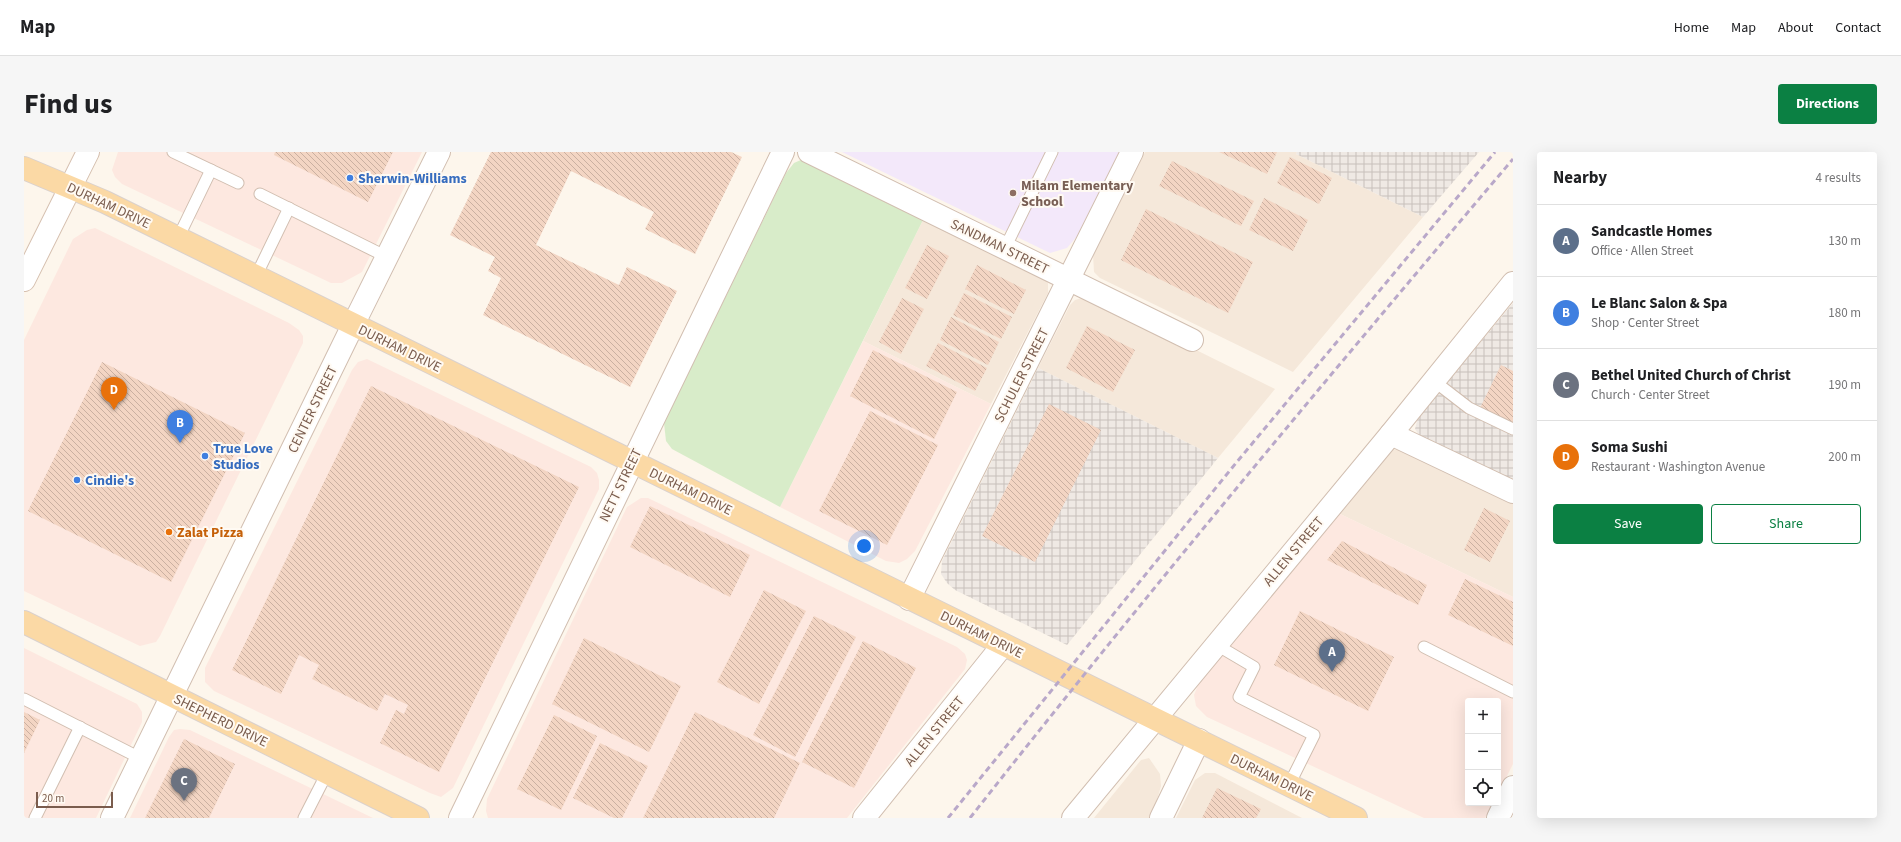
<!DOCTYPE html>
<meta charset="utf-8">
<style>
:root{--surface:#fff;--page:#f6f6f6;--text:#202124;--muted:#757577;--line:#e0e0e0;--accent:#0b8043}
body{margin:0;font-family:"Source Sans 3",sans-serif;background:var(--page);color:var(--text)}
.controls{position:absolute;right:12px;bottom:12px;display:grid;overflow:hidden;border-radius:4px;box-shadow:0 4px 16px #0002}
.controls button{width:36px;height:36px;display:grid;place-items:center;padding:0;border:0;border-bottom:1px solid var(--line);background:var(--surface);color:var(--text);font:20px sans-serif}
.scale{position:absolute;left:12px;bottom:10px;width:77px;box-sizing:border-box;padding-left:4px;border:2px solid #7a5c4d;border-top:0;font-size:11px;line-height:14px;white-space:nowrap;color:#7a5c4d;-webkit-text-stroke:3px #fffaf3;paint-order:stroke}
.you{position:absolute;left:840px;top:394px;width:14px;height:14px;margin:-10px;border:3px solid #fff;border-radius:50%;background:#1a73e8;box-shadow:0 0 0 6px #1a73e833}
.badge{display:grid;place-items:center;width:26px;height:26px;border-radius:50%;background:var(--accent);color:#fff;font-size:13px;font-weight:700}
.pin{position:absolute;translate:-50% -33px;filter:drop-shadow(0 1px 2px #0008)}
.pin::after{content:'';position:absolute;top:21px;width:14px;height:12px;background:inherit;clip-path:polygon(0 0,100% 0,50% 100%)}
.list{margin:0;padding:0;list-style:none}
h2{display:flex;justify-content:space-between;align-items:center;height:52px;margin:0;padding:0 16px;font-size:17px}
h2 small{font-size:13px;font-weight:400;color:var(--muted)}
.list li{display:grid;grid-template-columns:26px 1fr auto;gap:12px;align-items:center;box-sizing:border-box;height:72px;padding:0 16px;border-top:1px solid var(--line)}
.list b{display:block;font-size:15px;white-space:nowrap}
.list p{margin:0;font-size:13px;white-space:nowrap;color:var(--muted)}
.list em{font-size:13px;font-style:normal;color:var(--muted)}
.actions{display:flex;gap:8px;padding:12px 16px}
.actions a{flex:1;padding:9px 0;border:1px solid var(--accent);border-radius:4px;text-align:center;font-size:14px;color:var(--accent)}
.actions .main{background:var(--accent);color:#fff}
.icon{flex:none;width:22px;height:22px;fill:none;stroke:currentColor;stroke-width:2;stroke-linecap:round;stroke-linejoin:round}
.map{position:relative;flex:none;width:1489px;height:666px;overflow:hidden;border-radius:4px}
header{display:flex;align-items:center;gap:24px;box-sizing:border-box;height:56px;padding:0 20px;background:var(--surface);border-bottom:1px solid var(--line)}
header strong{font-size:19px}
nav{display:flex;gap:22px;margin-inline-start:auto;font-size:14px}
.intro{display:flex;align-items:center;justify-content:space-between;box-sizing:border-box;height:96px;padding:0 24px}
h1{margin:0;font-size:28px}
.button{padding:10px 18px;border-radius:4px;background:var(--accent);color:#fff;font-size:14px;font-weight:700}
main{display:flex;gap:24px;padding:0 24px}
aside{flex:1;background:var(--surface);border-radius:4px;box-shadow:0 4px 16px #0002}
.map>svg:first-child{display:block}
.residential{fill:#f5e8da}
.commercial{fill:#fde8e0}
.industrial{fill:url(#industrial-grid)}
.education{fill:#f3e8fa}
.grass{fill:#d8ecc9}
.building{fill:url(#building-back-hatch)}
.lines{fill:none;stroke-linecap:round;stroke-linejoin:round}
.service-casing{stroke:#d1beb0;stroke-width:13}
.minor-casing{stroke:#d1beb0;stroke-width:24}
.tertiary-casing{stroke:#d1beb0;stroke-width:24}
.secondary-casing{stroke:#d6c0b0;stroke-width:24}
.primary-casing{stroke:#dad1cd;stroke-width:24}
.service{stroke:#fff;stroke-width:11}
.minor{stroke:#fff;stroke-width:22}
.tertiary{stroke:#fff;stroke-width:22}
.secondary{stroke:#fff;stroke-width:22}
.primary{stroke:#fbd9a5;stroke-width:22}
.rail{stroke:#b9a8c9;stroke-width:3;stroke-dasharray:6 4;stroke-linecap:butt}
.shop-dot{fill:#3f7fe0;stroke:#fffaf3;stroke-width:1.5}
.education-dot{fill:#8d6e63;stroke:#fffaf3;stroke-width:1.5}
.food-dot{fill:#e8710a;stroke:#fffaf3;stroke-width:1.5}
.labels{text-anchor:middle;stroke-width:4;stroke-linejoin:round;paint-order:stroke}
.shop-label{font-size:14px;font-weight:bold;fill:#366cbe;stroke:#fffaf3;text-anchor:start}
.education-label{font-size:14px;font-weight:bold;fill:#785e54;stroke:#fffaf3;text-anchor:start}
.street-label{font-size:14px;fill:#7a5c4d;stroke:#fffaf3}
.food-label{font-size:14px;font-weight:bold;fill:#c56008;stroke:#fffaf3;text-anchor:start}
</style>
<header>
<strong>Map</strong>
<nav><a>Home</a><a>Map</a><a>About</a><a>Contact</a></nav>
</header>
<div class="intro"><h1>Find us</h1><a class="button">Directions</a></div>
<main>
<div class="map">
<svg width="1489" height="666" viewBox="0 0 1489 666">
<defs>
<pattern id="industrial-grid" width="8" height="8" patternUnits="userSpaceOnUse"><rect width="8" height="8" fill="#efe9e4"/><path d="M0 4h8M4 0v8" fill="none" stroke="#c7c0bb"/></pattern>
<pattern id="building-back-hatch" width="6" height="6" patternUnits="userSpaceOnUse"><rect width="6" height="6" fill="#f3d5c3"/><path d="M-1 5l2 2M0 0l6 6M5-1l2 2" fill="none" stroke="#cab0a1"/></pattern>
</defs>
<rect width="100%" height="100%" fill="#fdf6ec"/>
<g class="residential">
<polygon points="1121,0 1273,0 1272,2 1399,65 1269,220 1076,126 1070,120 1069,102"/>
<polygon points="901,64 1021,123 1024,132 1024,141 967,252 839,189"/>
<polygon points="1061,145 1069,147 1251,237 1194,306 1014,216 1046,153 1051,148"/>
<polygon points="1369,297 1379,299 1489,351 1489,445 1312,360 1362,301"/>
<polygon points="1125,606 1136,622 1137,634 1133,648 1125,666 1070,666 1117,608"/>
<polygon points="1181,621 1191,621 1278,666 1152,666 1171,628"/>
</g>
<g class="commercial">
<polygon points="94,0 398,0 338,120 318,131 307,131 98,32 91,25 88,18"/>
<polygon points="71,76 265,171 275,178 279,184 279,191 136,484 132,490 116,494 0,439 0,188 49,87 63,78"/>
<polygon points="839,189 967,252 891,399 883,407 875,411 862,409 756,355"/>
<polygon points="343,207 567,315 573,321 575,328 575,337 429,636 417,645 406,641 190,539 181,530 181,516 328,218 334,210"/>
<polygon points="617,346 624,346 933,495 941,502 943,508 941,517 823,666 464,666 462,659 463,647 603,355"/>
<polygon points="1312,360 1489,445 1489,612 1474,642 1474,549 1444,549 1444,651 1469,651 1461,666 1400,666 1183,565 1172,554 1170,543 1175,531"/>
<polygon points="0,496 113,552 118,560 118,570 72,666 0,666"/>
<polygon points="156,577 166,578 349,666 106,666 145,585 150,578"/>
</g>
<g class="industrial">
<polygon points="1273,0 1455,0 1399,65 1272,2"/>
<polygon points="1489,151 1489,329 1395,283 1391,277 1394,265"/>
<polygon points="1014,216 1194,306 1043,493 931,438 923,431 917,422 918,409"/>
</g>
<polygon class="education" points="818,0 1096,0 1055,82 1043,96 1026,101"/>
<polygon class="grass" points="779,7 901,64 756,355 648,297 642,289 640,271 762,21 770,11"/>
<g class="building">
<polygon points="251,0 369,0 344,50 250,3"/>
<polygon points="467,0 707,0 718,5 671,102 621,77 630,60 547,19 512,93 595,133 603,115 653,139 606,235 459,163 477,126 464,119 471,105 426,83"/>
<polygon points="1195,0 1253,0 1243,22"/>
<polygon points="1266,5 1308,26 1295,52 1253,31"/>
<polygon points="1148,9 1230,49 1217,74 1135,34"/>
<polygon points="1240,46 1284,68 1269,99 1225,78"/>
<polygon points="1122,57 1229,110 1204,161 1097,108"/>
<polygon points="903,93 925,104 903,147 881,136"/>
<polygon points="953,113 1002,138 990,162 941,137"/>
<polygon points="940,141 988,165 977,187 929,163"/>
<polygon points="878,146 900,157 877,202 855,190"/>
<polygon points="927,165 975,190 964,213 916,188"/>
<polygon points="1063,174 1111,198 1089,240 1042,216"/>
<polygon points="914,191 963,216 951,239 902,214"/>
<polygon points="849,198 933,240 910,287 826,244"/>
<polygon points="78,210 221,281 147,430 4,359"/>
<polygon points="1477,213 1489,219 1489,273 1456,256"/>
<polygon points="347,234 555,335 415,620 356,591 372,558 380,562 384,553 361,542 353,559 288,527 295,513 275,503 257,542 208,518"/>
<polygon points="1025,252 1077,278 1011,410 958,384"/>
<polygon points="846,259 914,293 863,393 795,359"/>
<polygon points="626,354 726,403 706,445 606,395"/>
<polygon points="1460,356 1486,369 1466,410 1440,398"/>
<polygon points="1318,389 1403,433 1394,453 1303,408"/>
<polygon points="1441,427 1489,450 1489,494 1424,463"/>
<polygon points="740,438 782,459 735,552 693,530"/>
<polygon points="1276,459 1370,505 1344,559 1250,513"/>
<polygon points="790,464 832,485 771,605 729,583"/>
<polygon points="560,486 657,534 625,600 528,552"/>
<polygon points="839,489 892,516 830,636 778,610"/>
<polygon points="0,560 16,568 0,601"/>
<polygon points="671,560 776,611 750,666 619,666"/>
<polygon points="530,563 573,584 537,658 493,637"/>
<polygon points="160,587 211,612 185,666 121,666"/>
<polygon points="576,591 624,614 598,666 590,666 549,646"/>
<polygon points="1193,636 1237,657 1232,666 1178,666"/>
</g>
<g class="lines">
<g class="service-casing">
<g id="service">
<polyline points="149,0 214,31"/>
<polyline points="236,42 363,105"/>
<polyline points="154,86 187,18"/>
<polyline points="981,96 1028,0"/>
<polyline points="232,124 265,56"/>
<polyline points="1410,229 1445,256 1489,277"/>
<polyline points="1191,492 1230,515 1215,545 1290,583 1265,633"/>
<polyline points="1400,495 1489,540"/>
<polyline points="0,547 116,606"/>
<polyline points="11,666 56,575"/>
<polyline points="280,666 303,621"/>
</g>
</g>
<g class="minor-casing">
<g id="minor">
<polyline points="785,0 1168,188"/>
<polyline points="329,173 415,0"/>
<polyline points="1367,282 1489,340"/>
<polyline points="885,447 1108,0"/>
<polyline points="436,666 759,0"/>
<polyline points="840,666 979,493"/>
<polyline points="1049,666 1367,282 1489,131"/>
<polyline points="1137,666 1175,588"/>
<polyline points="1474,666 1489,635"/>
</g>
</g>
<g class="tertiary-casing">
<polyline id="tertiary" points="88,666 329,173"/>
</g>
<g class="secondary-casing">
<polyline id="secondary" points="0,128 64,0"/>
</g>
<g class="primary-casing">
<g id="primary">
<polyline points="0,16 81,50 1332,666"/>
<polyline points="0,470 394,666"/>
</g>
</g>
<use href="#service" class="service"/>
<use href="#minor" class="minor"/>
<use href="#tertiary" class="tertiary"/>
<use href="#secondary" class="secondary"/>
<use href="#primary" class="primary"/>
<g class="rail">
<polyline points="924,666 1212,311 1471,0"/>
<path d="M 946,666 C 1122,442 1305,224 1489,7"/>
</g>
</g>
<g class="shop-dot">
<circle cx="326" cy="26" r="4"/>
<circle cx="181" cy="304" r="4"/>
<circle cx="53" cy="328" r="4"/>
</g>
<circle class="education-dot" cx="989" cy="41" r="4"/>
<circle class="food-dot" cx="145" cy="380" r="4"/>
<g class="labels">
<g class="shop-label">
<text x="334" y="31">Sherwin-Williams</text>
<text x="189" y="301">True Love<tspan x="189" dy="16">Studios</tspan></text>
<text x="61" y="333">Cindie's</text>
</g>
<g class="education-label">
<text x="997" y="38">Milam Elementary<tspan x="997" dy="16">School</tspan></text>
</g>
<g class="street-label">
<text transform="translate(85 53) rotate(25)" y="5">DURHAM DRIVE</text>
<text transform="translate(976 94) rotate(26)" y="5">SANDMAN STREET</text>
<text transform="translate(376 196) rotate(26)" y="5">DURHAM DRIVE</text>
<text transform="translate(997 223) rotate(-63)" y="5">SCHULER STREET</text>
<text transform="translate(288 257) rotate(-64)" y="5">CENTER STREET</text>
<text transform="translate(596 333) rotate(-64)" y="5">NETT STREET</text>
<text transform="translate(667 339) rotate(26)" y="5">DURHAM DRIVE</text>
<text transform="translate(1269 399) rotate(-50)" y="5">ALLEN STREET</text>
<text transform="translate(958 482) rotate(26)" y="5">DURHAM DRIVE</text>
<text transform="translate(197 568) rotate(26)" y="5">SHEPHERD DRIVE</text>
<text transform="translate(910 579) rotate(-51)" y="5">ALLEN STREET</text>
<text transform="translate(1248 625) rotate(26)" y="5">DURHAM DRIVE</text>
</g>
<g class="food-label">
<text x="153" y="385">Zalat Pizza</text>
</g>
</g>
</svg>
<div class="controls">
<button>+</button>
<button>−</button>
<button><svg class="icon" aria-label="locate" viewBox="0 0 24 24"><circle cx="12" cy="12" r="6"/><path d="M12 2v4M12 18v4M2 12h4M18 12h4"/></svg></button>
</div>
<div class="scale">20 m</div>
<div class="you"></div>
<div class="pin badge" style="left:1308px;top:520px;background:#5c6f8a">A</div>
<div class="pin badge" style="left:156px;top:291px;background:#3f7fe0">B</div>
<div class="pin badge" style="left:160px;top:649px;background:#6b7280">C</div>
<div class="pin badge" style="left:90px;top:258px;background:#e8710a">D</div>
</div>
<aside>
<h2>Nearby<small>4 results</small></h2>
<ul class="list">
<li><span class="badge" style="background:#5c6f8a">A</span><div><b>Sandcastle Homes</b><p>Office · Allen Street</p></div><em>130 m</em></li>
<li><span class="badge" style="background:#3f7fe0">B</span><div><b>Le Blanc Salon &amp; Spa</b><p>Shop · Center Street</p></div><em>180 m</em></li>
<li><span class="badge" style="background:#6b7280">C</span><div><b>Bethel United Church of Christ</b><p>Church · Center Street</p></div><em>190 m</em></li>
<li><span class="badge" style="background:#e8710a">D</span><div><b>Soma Sushi</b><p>Restaurant · Washington Avenue</p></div><em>200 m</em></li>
</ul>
<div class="actions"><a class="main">Save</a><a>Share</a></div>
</aside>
</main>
